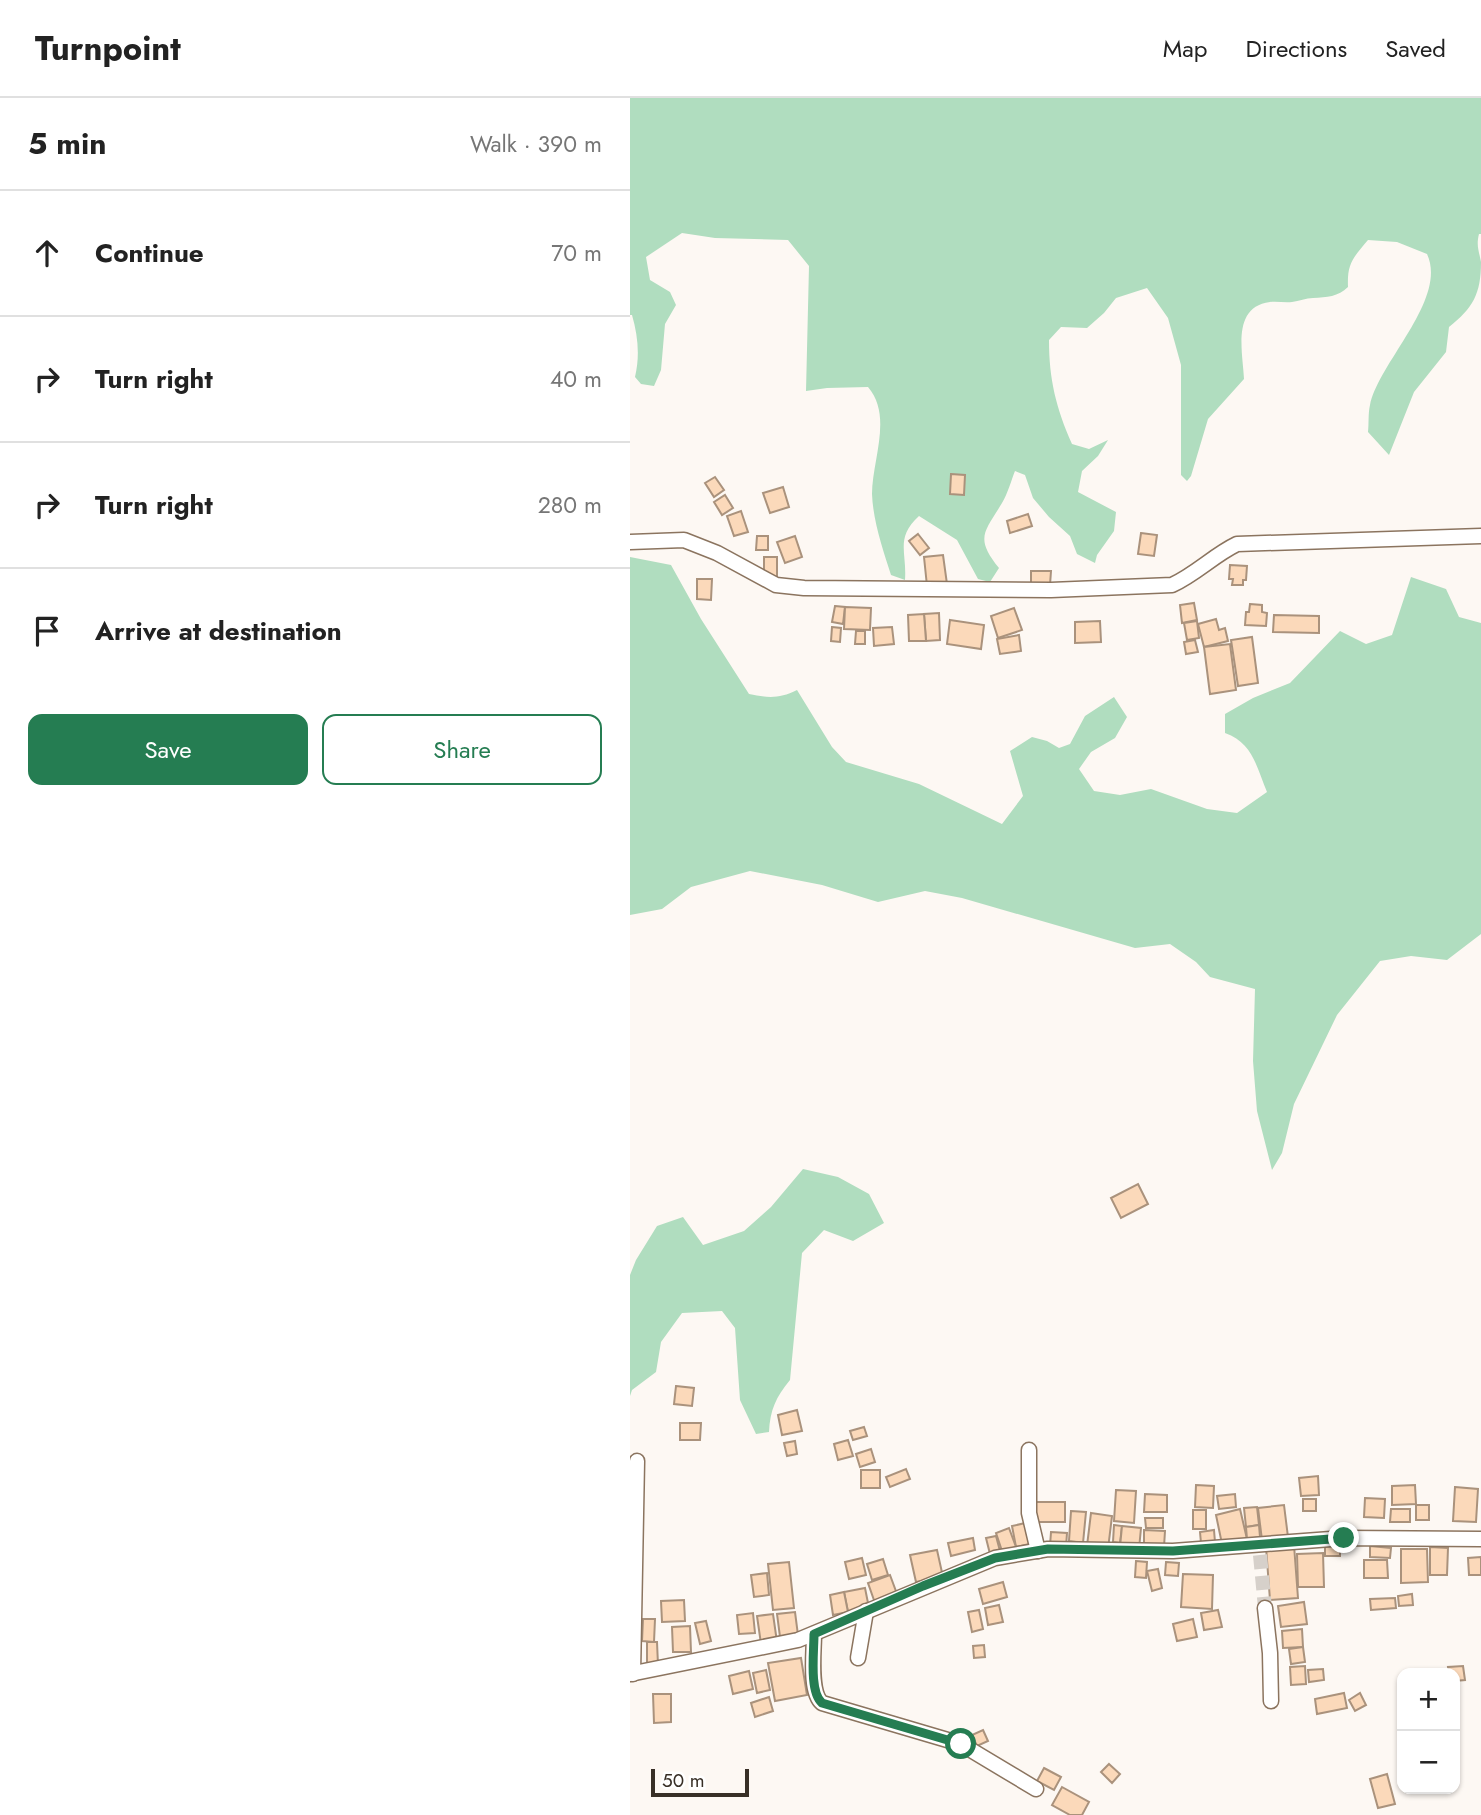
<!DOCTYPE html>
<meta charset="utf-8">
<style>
:root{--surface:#fff;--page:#f2f2f2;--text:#222;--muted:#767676;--line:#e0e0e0;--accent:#257d52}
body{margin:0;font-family:Jost,sans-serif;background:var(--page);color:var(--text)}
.controls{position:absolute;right:21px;bottom:21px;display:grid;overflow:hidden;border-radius:14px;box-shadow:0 2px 5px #0004}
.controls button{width:63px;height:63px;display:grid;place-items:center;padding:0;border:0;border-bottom:2px solid var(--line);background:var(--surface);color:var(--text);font:35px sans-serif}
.scale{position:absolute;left:21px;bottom:18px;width:98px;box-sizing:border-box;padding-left:7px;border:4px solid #382f26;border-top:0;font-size:19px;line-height:24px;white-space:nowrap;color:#382f26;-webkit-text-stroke:5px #fff;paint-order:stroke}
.stop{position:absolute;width:21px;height:21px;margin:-16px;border:5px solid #257d52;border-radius:50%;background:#fff}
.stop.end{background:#257d52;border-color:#fff;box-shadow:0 2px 7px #0008}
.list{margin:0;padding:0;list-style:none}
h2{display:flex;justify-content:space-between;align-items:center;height:91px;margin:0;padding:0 28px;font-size:30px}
h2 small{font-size:23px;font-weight:400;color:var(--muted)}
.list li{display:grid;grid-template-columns:46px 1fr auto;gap:21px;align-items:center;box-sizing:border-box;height:126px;padding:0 28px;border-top:2px solid var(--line)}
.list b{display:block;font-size:26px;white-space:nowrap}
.list em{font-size:23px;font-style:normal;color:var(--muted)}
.actions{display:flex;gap:14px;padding:21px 28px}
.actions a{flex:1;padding:16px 0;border:2px solid var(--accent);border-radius:14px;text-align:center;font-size:24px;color:var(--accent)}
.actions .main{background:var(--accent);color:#fff}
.icon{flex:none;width:38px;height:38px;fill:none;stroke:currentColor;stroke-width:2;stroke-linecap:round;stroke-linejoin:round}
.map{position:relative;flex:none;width:851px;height:1717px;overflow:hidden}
header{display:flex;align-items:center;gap:42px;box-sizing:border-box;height:98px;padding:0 35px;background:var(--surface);border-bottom:2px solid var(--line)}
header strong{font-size:33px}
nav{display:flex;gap:38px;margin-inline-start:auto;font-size:24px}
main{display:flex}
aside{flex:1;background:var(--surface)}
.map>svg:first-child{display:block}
.green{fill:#b0ddbf}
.building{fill:#fbd9ba;stroke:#aa927c;stroke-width:2}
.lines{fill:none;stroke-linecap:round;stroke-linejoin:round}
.minor-tunnel{stroke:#d6d0ca;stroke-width:14;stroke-dasharray:14 7;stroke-linecap:butt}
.minor-casing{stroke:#8b745f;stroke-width:17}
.minor{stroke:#fff;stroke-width:14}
.route{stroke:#257d52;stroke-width:9}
</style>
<header>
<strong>Turnpoint</strong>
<nav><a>Map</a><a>Directions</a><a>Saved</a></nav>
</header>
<main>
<aside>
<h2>5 min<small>Walk · 390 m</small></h2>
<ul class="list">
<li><svg class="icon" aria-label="ahead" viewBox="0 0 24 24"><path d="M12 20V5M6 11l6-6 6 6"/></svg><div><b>Continue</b></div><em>70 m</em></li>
<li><svg class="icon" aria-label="right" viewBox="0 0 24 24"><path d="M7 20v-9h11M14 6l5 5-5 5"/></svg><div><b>Turn right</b></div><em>40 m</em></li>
<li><svg class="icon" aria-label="right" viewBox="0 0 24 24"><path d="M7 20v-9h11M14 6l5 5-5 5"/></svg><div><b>Turn right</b></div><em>280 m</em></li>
<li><svg class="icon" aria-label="arrive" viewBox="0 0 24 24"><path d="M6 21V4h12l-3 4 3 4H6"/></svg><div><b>Arrive at destination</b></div></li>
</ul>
<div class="actions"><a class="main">Save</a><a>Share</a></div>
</aside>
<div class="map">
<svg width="851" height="1717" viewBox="0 0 851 1717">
<rect width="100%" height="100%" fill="#fdf8f3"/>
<g class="green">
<path d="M 0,0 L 851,0 L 851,136 L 849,136 C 846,148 849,153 851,164 C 851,196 843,210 819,229 L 816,254 L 784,294 L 759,357 L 738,334 C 739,326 738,315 740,307 C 749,264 818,201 797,156 L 767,144 L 738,142 C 723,160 717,165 718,189 C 708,199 697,199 683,200 C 676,200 669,203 662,204 C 655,205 647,203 640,204 C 601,209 613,255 614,281 L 578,321 L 561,378 L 557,383 L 551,377 L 551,267 L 538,220 L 517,190 L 486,200 L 474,215 L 457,230 L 431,229 L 419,242 C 419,281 426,310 442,346 L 459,351 L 478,342 L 468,358 L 452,373 L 448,394 L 486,414 L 484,433 L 467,457 L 465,465 L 447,456 L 440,438 L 419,419 L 403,400 L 395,377 L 385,373 C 381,383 378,395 372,405 C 355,434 344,439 369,470 L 360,484 L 348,481 L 327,442 L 289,418 C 265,440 277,454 275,482 L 261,477 C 253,452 243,423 242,396 C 242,362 263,318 238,289 L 197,290 L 176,293 L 179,168 L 158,142 L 85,140 L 52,135 L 16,159 L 20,182 L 40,194 L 46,207 L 35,226 L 31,272 L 24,288 L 11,286 L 5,279 C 10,258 8,238 2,217 L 0,217 Z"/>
<path d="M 0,459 L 41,467 L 71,521 L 119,596 C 138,600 149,601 167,592 L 202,649 L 216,664 L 289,686 L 372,726 L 393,698 L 380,653 L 402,639 L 417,643 L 429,650 L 440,646 L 455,618 L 484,599 L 497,619 L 485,640 L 461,654 L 449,671 L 464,693 L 490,697 L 521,691 L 577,711 L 607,715 L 637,694 C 626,668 623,645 595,635 L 595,616 L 623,600 L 660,585 L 710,533 L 736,546 L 762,537 L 781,479 L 816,491 L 829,519 L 851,525 L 851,836 L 817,862 L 781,858 L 750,863 L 707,917 L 664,1006 L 652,1055 L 642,1072 L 627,1013 L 623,963 L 625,891 L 580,879 L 566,864 L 540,846 L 505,850 L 332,800 L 295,793 L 248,804 L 192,787 L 120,773 L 61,789 L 32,811 L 0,817 Z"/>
<path d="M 173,1071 L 208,1079 L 239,1096 L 254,1125 L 223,1143 L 194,1132 L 172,1155 L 160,1282 C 146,1299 140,1312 139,1334 L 126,1336 L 110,1302 L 105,1230 L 92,1213 L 52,1215 L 31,1244 L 26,1274 L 2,1292 L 0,1298 L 0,1177 L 6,1162 L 27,1128 L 53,1119 L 73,1147 L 114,1133 L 141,1109 Z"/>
</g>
<g class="building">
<polygon points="321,376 335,377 334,397 320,396"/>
<polygon points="85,379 94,392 84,399 75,385"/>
<polygon points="153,389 159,409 140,415 133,395"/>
<polygon points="95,397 103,410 92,417 84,404"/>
<polygon points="111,413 118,434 104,438 97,418"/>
<polygon points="398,416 402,428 380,435 377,423"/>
<polygon points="511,435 527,437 524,458 508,456"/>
<polygon points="288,436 299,450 290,457 279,443"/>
<polygon points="127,438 138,438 138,452 126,452"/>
<polygon points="165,438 172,459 155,465 147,444"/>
<polygon points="313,457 317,486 297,488 294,459"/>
<polygon points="134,459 147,459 147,479 134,480"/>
<polygon points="600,467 617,468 616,482 613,482 613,487 602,487 603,481 599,481"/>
<polygon points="401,473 421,473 420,487 401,487"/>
<polygon points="67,481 82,481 81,502 67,501"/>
<polygon points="564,505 567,522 552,525 550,507"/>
<polygon points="620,506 632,507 632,514 637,515 636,528 615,527 616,514 619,514"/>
<polygon points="205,508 215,509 213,526 202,524"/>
<polygon points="215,509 241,510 240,532 214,531"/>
<polygon points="384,510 392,532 368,540 361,518"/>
<polygon points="309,515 310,542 296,543 294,516"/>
<polygon points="294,516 296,543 279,543 278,517"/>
<polygon points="644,517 689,518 689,535 643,534"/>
<polygon points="586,521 589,532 595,530 598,543 574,549 568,526"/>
<polygon points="320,522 354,527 351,551 317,546"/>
<polygon points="470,523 471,544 445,545 445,524"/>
<polygon points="567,523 569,540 557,542 554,525"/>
<polygon points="202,529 211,530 210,544 201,543"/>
<polygon points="262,529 264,546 244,548 243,530"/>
<polygon points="226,533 235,533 235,546 225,546"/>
<polygon points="389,537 391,553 370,556 367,541"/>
<polygon points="622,539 628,585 608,588 601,542"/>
<polygon points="565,542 568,554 556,556 554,544"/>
<polygon points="600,546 606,592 580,596 574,549"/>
<polygon points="508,1086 518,1106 491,1120 481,1100"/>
<polygon points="46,1288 64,1290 62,1308 44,1306"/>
<polygon points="167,1312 172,1333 152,1337 148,1317"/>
<polygon points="50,1325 71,1325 70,1342 50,1342"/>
<polygon points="234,1329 237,1338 223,1342 220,1333"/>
<polygon points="218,1342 223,1358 208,1362 204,1346"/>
<polygon points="165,1343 167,1356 157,1358 154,1345"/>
<polygon points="241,1351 245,1364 230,1369 226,1356"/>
<polygon points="276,1371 280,1381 260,1389 256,1379"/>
<rect x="231" y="1372" width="19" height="18"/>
<polygon points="688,1378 689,1397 671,1398 669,1380"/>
<polygon points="566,1387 584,1388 583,1410 565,1409"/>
<polygon points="785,1387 786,1406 762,1407 762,1388"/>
<polygon points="825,1389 848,1391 846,1424 823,1423"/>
<polygon points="486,1392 506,1393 504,1425 484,1423"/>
<polygon points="515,1396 537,1397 537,1414 514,1414"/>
<polygon points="605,1396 606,1409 589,1411 587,1398"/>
<polygon points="735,1400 755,1401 754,1420 734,1419"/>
<rect x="673" y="1401" width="13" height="12"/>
<rect x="406" y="1404" width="29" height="20"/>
<polygon points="654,1407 658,1439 632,1442 628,1410"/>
<rect x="786" y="1407" width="13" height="15"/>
<polygon points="627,1409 629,1427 616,1429 614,1410"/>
<polygon points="610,1411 617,1441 592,1446 586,1417"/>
<polygon points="761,1411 780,1411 780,1424 760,1424"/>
<rect x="563" y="1412" width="13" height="19"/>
<polygon points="441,1413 456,1414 453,1445 439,1443"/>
<polygon points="461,1415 482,1418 478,1451 457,1448"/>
<polygon points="515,1420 533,1420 533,1430 516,1430"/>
<polygon points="400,1424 404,1445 386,1449 382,1428"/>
<polygon points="484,1427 492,1428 490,1445 483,1444"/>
<polygon points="629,1427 630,1439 617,1441 616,1429"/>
<polygon points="492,1428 511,1430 509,1451 490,1449"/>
<polygon points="379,1430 386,1449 372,1453 366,1435"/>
<polygon points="514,1432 535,1433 534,1449 514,1449"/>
<polygon points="584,1432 585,1444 571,1445 570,1434"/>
<polygon points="421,1434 437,1435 436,1449 420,1448"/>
<polygon points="366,1438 370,1453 360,1456 356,1440"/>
<polygon points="343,1440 345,1452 321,1458 318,1445"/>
<polygon points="664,1447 668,1500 640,1502 636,1449"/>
<rect x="695" y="1448" width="15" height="10"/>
<polygon points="740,1448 761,1450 760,1460 740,1459"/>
<polygon points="800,1449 818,1450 817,1477 800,1477"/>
<polygon points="771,1451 797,1451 798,1484 771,1485"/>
<polygon points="307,1452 313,1479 286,1484 280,1457"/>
<polygon points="693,1455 694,1489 668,1489 667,1456"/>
<polygon points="851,1459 851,1477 839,1477 838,1460"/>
<polygon points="232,1460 236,1477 219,1481 215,1464"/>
<polygon points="253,1461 258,1477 242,1482 237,1466"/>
<polygon points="734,1462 757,1462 758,1480 734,1480"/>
<polygon points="506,1463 517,1464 516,1480 505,1479"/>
<polygon points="159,1464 164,1510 143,1512 138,1466"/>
<polygon points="536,1464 549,1465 548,1478 535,1477"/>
<polygon points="528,1471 532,1490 522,1493 517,1473"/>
<polygon points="137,1475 139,1497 124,1499 121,1477"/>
<polygon points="553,1476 583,1477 582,1511 551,1509"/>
<polygon points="260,1477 267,1496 245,1505 238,1485"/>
<polygon points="373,1484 377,1499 353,1506 349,1491"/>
<polygon points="235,1490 239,1510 218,1514 214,1494"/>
<polygon points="214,1494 218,1514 203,1517 200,1497"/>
<polygon points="782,1496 783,1507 769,1508 768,1498"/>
<polygon points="765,1500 766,1510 741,1512 740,1501"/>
<polygon points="54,1502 55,1523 32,1524 31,1503"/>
<polygon points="674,1504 677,1526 651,1529 648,1508"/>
<polygon points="369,1507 373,1524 358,1527 355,1510"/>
<polygon points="349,1512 353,1531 342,1534 338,1514"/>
<polygon points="588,1512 592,1529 574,1532 571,1515"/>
<polygon points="165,1514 168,1537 150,1539 147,1516"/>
<polygon points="123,1515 125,1535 109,1536 107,1517"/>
<polygon points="143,1516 147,1544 131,1546 127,1518"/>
<polygon points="13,1521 25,1521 24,1544 12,1543"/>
<polygon points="563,1521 567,1539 547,1543 543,1526"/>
<polygon points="76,1523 81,1543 70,1546 65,1525"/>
<polygon points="60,1528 61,1554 43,1554 42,1529"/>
<polygon points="672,1531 673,1549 653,1550 652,1533"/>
<polygon points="17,1544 27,1544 28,1567 17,1567"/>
<polygon points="354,1547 355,1559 344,1560 343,1548"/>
<polygon points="673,1549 675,1564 661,1566 659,1551"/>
<polygon points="171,1560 177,1597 145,1603 138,1565"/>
<polygon points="675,1568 676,1586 661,1587 660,1569"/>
<polygon points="833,1568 835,1582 825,1583 825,1575 819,1575 818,1569"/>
<polygon points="693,1571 694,1582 679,1584 678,1572"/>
<polygon points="136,1572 140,1592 127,1595 123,1575"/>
<polygon points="119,1573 123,1591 103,1596 99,1578"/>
<polygon points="714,1595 717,1610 687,1616 685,1601"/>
<polygon points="730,1595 736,1607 725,1613 719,1602"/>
<polygon points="23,1596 41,1596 41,1624 24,1625"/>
<polygon points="139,1599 143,1613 125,1619 121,1605"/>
<polygon points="353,1632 358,1643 347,1648 342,1637"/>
<polygon points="479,1666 490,1676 482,1685 471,1674"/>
<polygon points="414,1670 431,1679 424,1692 407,1683"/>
<polygon points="757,1676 765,1706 748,1710 740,1681"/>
<polygon points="432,1689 459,1704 452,1717 440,1717 422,1707"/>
</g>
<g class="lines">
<polyline class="minor-tunnel" points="630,1457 635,1510"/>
<g class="minor-casing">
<g id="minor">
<path d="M 0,444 L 54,442 L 87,455 L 146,487 L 174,490 L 421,492 L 542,487 C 566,476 584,457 607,446 L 851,438"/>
<polyline points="399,1352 399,1415 408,1453"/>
<polyline points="635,1510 640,1555 641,1603"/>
<path d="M 184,1536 C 184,1554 179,1594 192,1605 L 331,1646 L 406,1691"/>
<polyline points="228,1560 236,1513"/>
<polyline points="0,1576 168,1542 365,1460 418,1451 543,1453 714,1440 851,1441"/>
<polyline points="3,1576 7,1363"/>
</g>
</g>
<use href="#minor" class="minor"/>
</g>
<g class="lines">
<path class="route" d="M 331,1646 L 192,1605 C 179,1594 184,1554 184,1536 L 293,1488 L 365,1460 L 418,1451 L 543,1453 L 714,1440"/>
</g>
</svg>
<div class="controls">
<button>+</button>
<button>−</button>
</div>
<div class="scale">50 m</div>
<div class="stop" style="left:331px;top:1646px"></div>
<div class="stop end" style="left:714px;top:1440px"></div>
</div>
</main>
